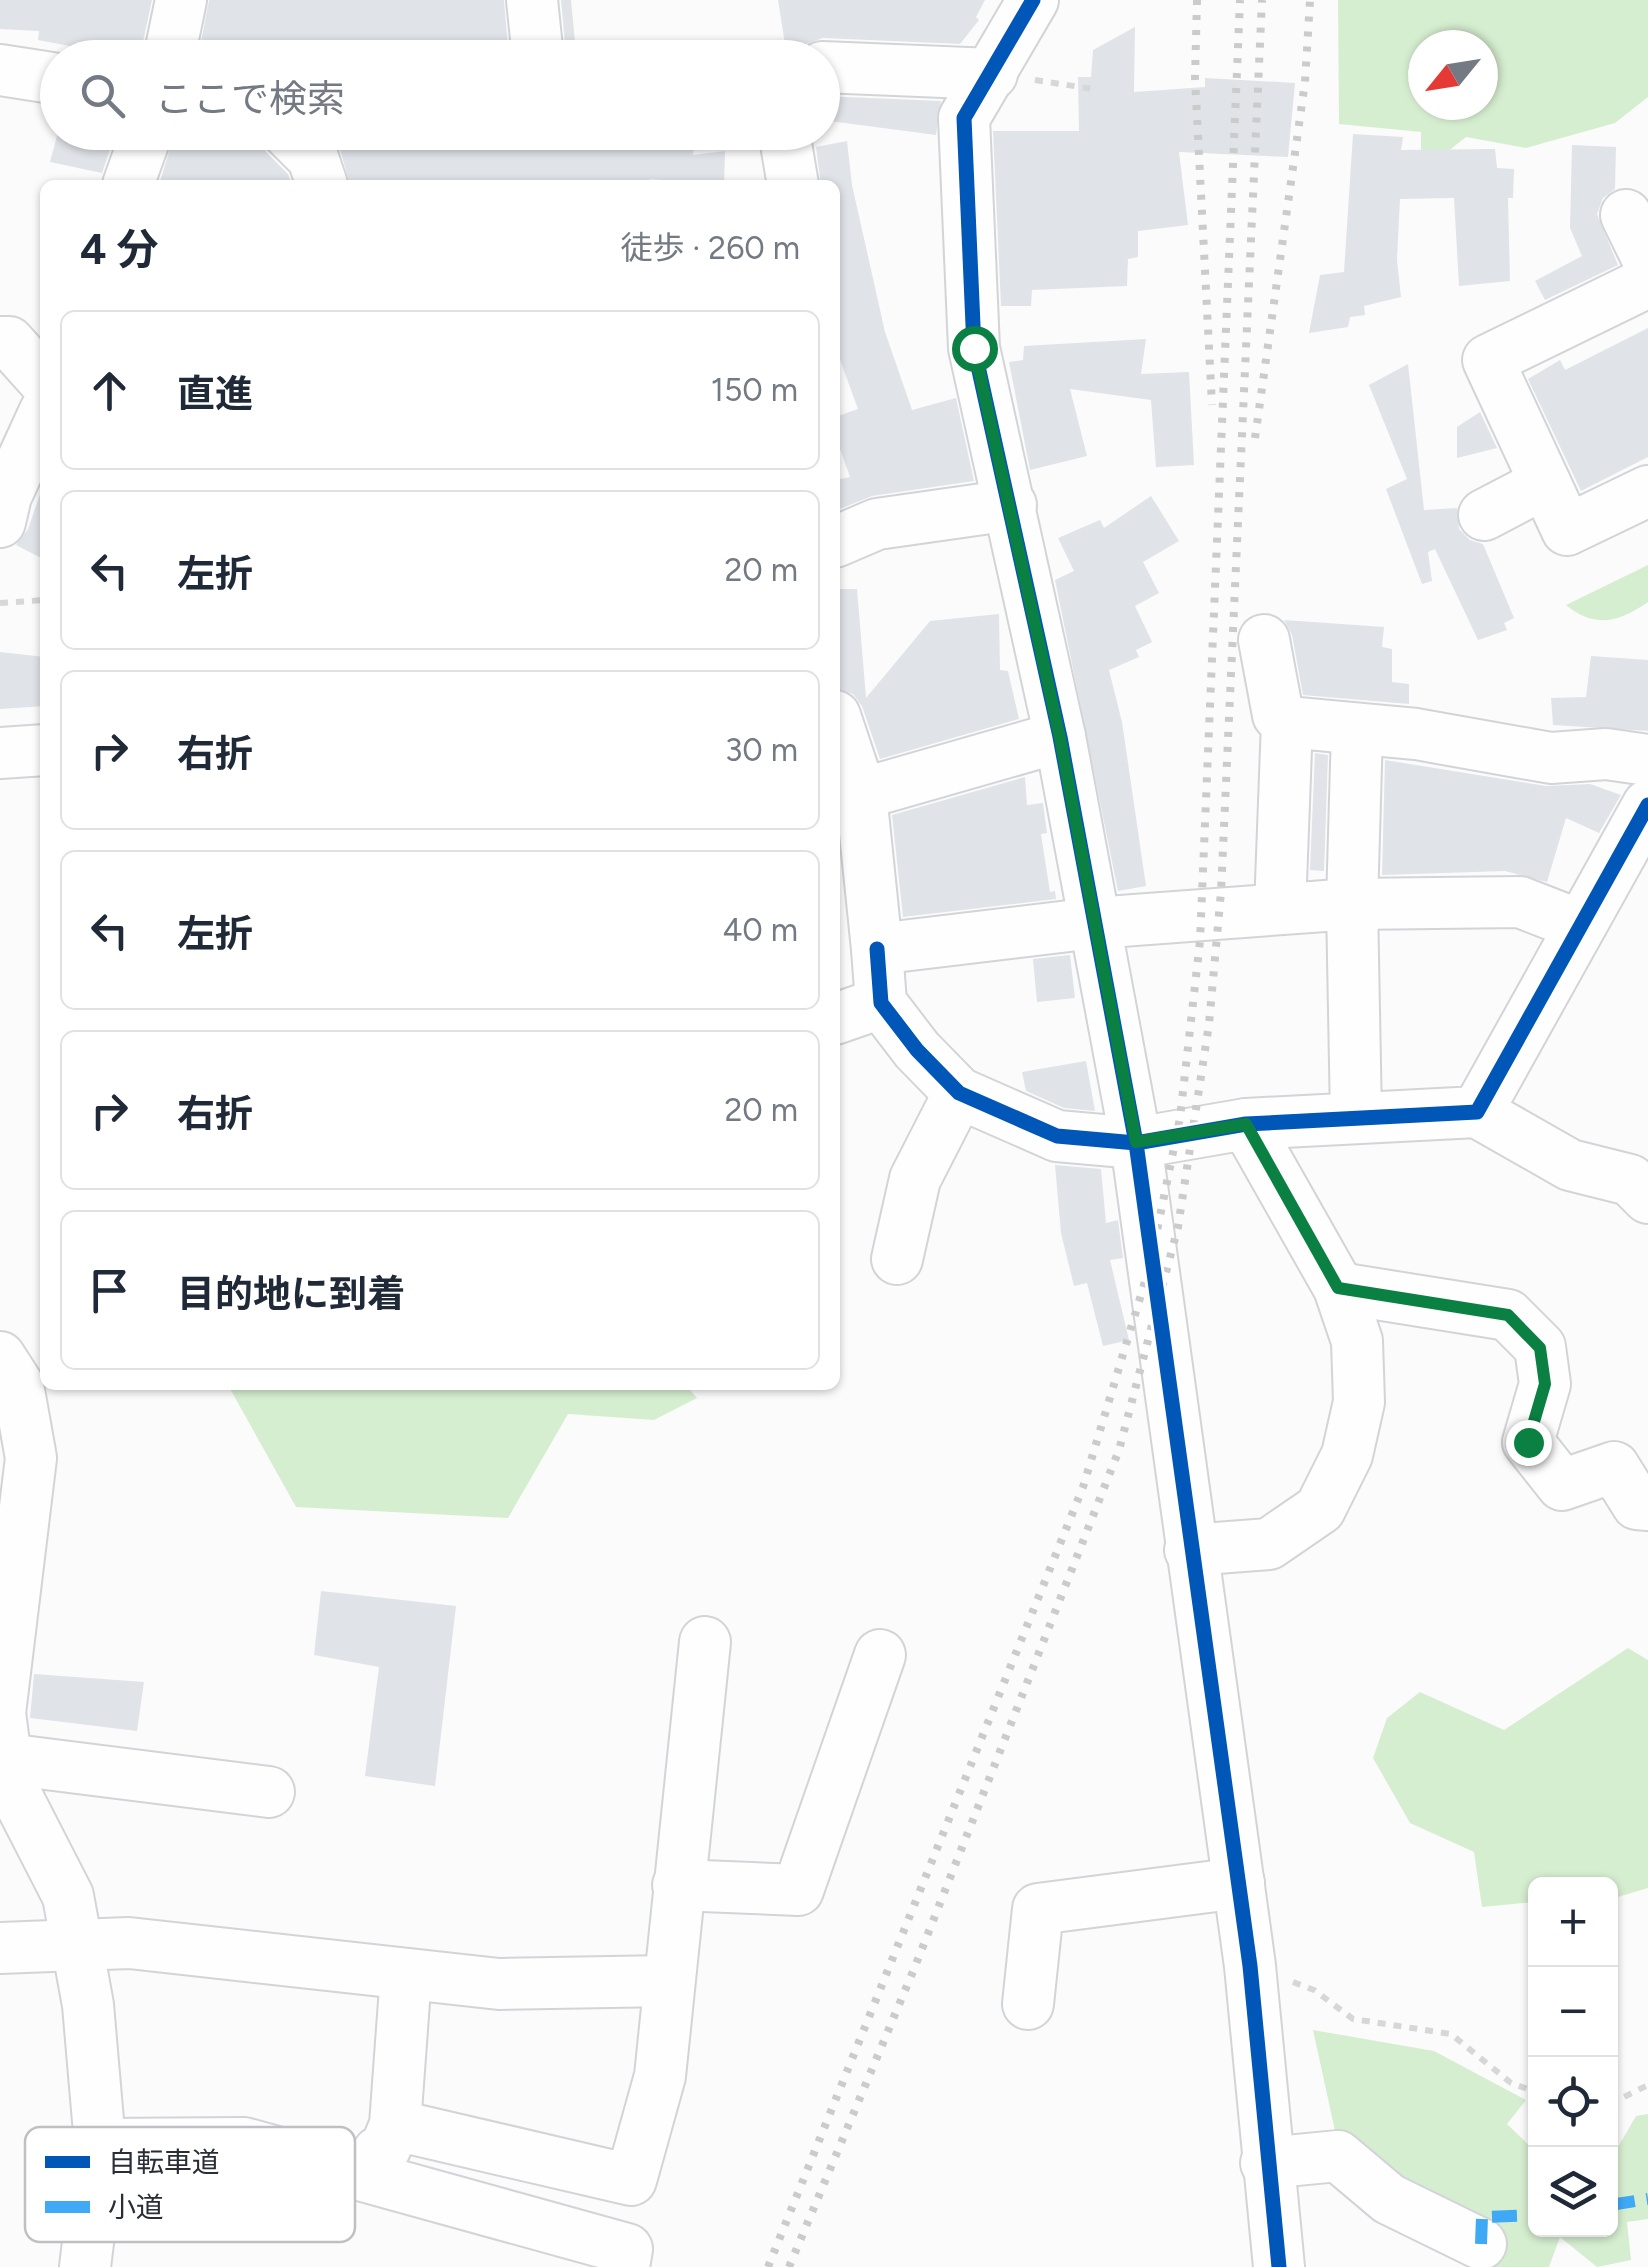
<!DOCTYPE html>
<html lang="ja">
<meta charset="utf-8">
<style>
:root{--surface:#fff;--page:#f6f6f7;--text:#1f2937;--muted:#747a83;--line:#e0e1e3}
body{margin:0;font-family:Figtree,"Noto Sans JP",sans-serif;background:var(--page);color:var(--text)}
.controls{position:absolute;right:30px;bottom:30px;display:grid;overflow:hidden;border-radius:15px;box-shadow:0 2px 8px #0004}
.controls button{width:90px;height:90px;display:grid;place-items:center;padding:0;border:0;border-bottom:2px solid var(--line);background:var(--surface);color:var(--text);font:50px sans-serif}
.compass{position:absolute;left:1408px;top:30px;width:90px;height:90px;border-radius:50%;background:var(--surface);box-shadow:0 2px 8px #0004;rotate:240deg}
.stop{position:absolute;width:30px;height:30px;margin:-22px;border:8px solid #0b8043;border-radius:50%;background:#fff}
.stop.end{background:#0b8043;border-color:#fff;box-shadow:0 2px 10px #0008}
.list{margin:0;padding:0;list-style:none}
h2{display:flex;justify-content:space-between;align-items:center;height:130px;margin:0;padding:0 40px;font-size:42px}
h2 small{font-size:32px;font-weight:400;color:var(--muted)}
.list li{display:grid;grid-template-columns:65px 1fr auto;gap:30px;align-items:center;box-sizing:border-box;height:160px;margin:0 20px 20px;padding:0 20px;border:2px solid var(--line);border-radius:15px}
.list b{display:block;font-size:38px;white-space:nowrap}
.list em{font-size:32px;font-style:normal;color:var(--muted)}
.icon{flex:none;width:55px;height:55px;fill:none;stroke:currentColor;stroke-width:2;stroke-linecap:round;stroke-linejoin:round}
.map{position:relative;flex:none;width:1648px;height:2267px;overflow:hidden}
.search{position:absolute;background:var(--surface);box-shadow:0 2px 8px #0004;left:40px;top:40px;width:800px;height:110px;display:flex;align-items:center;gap:25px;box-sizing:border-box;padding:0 35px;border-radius:55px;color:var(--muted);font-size:38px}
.panel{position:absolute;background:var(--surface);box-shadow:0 2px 8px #0004;left:40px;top:180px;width:800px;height:1210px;border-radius:15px}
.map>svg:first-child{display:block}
.green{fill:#d6eed0;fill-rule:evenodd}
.building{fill:#e0e3e8}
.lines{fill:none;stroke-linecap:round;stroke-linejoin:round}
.minor-casing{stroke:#d2d4d8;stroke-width:54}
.path{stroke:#d7d7d8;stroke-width:6;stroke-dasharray:8 8;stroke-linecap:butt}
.minor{stroke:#fefefe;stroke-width:50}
.rail{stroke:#cbcbcc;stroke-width:8;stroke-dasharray:5 10;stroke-linecap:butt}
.quiet{stroke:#3fa9f5;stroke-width:12;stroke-dasharray:25 12;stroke-linecap:butt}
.cycleway-casing{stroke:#fff;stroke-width:21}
.cycleway{stroke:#0057b8;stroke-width:15}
.route{stroke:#0b8043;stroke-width:12}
.key{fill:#fff;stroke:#bfc0c3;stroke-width:2.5}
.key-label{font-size:28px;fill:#292d36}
</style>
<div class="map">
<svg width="1648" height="2267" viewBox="0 0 1648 2267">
<rect width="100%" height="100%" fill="#fbfbfb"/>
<g class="green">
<path d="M 1338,0 L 1648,0 L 1648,97 L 1615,123 L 1526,148 L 1466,137 L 1437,160 L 1421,156 L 1421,132 L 1339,124 ZM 1423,45 L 1483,45 L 1483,105 L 1423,105 Z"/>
<path d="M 1648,565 L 1648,602 C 1619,622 1595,629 1566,605 Z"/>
<polygon points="228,1385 686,1385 697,1398 654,1420 568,1414 508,1518 296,1507"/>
<polygon points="1628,1648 1648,1660 1648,1888 1611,1899 1610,1884 1536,1884 1535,1902 1482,1907 1474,1852 1410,1823 1373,1758 1387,1718 1420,1692 1504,1730"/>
<polygon points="1313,2030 1434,2051 1526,2100 1507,2124 1535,2151 1536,2230 1610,2230 1611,2159 1636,2116 1648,2114 1648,2219 1627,2222 1631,2260 1597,2267 1560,2237 1549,2267 1484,2267 1337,2140"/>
</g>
<g class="building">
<polygon points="0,0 152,0 141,51 102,42 101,52 38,40 39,31 0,29"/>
<polygon points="209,0 504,0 509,58 276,53 277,57 198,58"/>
<polygon points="561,0 571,0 576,53 566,54"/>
<polygon points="778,0 985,0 976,17 979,20 960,44 823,38 806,44 785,44"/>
<polygon points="1135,27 1134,92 1205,87 1205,78 1295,83 1288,157 1179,152 1188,225 1138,231 1138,257 1128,259 1127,286 1032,290 1031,306 1001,306 993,131 1079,131 1078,77 1091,77 1093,50"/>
<polygon points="822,96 941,101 936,135 822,120"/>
<polygon points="58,132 116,132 102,173 50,162"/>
<polygon points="175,132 259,132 266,152 288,174 292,185 159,185"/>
<polygon points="328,132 431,132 431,142 490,141 490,132 696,132 693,155 725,151 724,185 650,179 648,185 350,185 340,149"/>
<polygon points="1353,134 1403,137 1401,150 1495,149 1497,168 1514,169 1513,198 1508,198 1510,281 1459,286 1454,198 1400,199 1397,260 1401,297 1364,306 1365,315 1350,317 1348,327 1309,333 1320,275 1344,272"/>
<polygon points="847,141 852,185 885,332 912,410 956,398 974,481 872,496 835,511 835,480 850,477 835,435 835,417 858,409 835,346 835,185 821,185 816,147"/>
<polygon points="1572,145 1616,147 1615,189 1603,198 1597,214 1618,265 1545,300 1535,281 1582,256 1570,228"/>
<polygon points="1648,328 1648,457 1581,491 1528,379 1560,360 1565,370"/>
<polygon points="1146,339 1141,374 1189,372 1194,465 1156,467 1151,400 1070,389 1087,456 1030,470 1009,362 1023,360 1024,346"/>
<polygon points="1408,364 1424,510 1457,508 1459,529 1470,540 1483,544 1514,618 1504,623 1507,630 1478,640 1435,549 1428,552 1432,581 1422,584 1386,489 1407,479 1369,385"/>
<polygon points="1480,412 1497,448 1457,458 1457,427"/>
<polygon points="45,480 45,560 16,545 28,529"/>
<polygon points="1151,496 1179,541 1143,562 1159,593 1135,606 1152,642 1136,650 1139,657 1109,670 1122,722 1146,886 1118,891 1055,580 1074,571 1058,538 1100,520 1104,528"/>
<polygon points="835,589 857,589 866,698 930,621 999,614 1000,670 1008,671 1019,719 880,759 862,706 853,694 835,688"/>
<polygon points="1284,620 1384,627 1382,647 1392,649 1392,682 1409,684 1409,704 1303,695 1292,635"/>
<polygon points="0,652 45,657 45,706 0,709"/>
<polygon points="1591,656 1648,660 1648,731 1553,725 1551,698 1586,697"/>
<polygon points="1315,753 1328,755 1324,871 1310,870"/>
<polygon points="1385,760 1546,786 1590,784 1621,795 1599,833 1566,818 1547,882 1505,871 1382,875"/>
<polygon points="1025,777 1027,805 1043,803 1047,833 1041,834 1050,892 1055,891 1056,899 903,917 892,815"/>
<polygon points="1070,955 1075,998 1037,1002 1033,959"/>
<polygon points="1086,1061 1095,1111 1064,1108 1026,1091 1022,1072"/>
<polygon points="1055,1165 1101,1169 1106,1223 1118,1220 1123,1258 1110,1260 1129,1340 1103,1346 1087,1283 1074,1286 1061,1233"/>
<polygon points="321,1591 456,1606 435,1786 365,1776 379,1667 314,1655"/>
<polygon points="34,1674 144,1682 137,1731 30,1718"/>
</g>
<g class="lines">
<g class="minor-casing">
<g id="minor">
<polyline points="532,0 538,58"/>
<polyline points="1033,0 964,118 974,348 1060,737 1136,1143 1250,1966 1279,2267"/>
<polyline points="169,58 181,0"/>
<polyline points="822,67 992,74"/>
<polyline points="0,70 58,79"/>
<polyline points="287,132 313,158 322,185"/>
<polyline points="784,132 793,185"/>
<polyline points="128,185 147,132"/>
<polyline points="1626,215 1648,260"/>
<polyline points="1648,282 1488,360 1567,530 1648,491"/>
<polyline points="0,342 9,342 45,382"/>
<polyline points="1484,515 1545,483"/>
<polyline points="0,522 6,496 45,411"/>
<polyline points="835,542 877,524 1011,505"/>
<polyline points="1264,640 1278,715 1287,722 1280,909"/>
<polyline points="835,716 861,794 877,949 1094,923 1352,904 1520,902 1579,925"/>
<polyline points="1287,722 1416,734 1551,758 1606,754 1648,760"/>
<polyline points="0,753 45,750"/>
<polyline points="861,794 1060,737"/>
<polyline points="877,949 881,1003 917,1050 959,1093 1057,1136 1136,1143 1246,1124 1477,1112 1648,805"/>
<polyline points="835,1019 881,1003"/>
<polyline points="1477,1112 1570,1165 1630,1180 1648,1198"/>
<polyline points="1356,1117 1352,904 1357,730"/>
<polyline points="897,1259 915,1179 959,1093"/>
<polyline points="1339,1288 1508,1315 1540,1347 1545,1384 1528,1442 1562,1485 1614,1467 1637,1504 1648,1505"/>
<polyline points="0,1357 18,1385 31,1458 0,1713 9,1781 68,1896 88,2005 100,2144 85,2267"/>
<polyline points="1190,1550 1269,1544 1320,1509 1347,1455 1359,1402 1357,1341 1339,1288 1246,1124"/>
<polyline points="6,1759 269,1792"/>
<polyline points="678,1885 798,1890 880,1655"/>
<polyline points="0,1948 129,1943 499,1984 668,1981"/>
<polyline points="1028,2004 1038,1909 1239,1883"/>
<polyline points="395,2125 631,2180 660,2076 705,1642"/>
<polyline points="100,2144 244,2143 627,2249 624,2267"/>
<polyline points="378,2152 385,2149 395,2125 406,1974"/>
<polyline points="1266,2163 1338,2156 1389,2199 1481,2244"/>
</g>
</g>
<g class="path">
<polyline points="1035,80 1093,89"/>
<polyline points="0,603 45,600"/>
<polyline points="1293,1982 1314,1990 1353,2019 1451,2034 1511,2083 1536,2092"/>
<polyline points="1610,2104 1648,2085"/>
</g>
<use href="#minor" class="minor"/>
<g class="rail">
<polyline points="1197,0 1195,78 1212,405"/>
<polyline points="1255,438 1305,82 1310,0"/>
<polyline points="768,2267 1083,1487 1150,1265 1180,1118 1200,941 1240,0"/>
<polyline points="789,2267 914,1969 1119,1450 1178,1227 1209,1024 1221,892 1262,0"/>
</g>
<g class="quiet">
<polyline points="1610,2205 1648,2199"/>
<polyline points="1481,2244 1482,2217 1536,2215"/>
</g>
<g class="cycleway-casing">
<g id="cycleway">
<polyline points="1033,0 964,118 974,348 1060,737 1136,1143 1250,1966 1279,2267"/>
<polyline points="877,949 881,1003 917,1050 959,1093 1057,1136 1136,1143 1246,1124 1477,1112 1648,805"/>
</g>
</g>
<use href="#cycleway" class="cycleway"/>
</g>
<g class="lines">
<polyline class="route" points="974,348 1060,738 1136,1142 1246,1124 1338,1288 1508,1315 1540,1348 1545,1384 1528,1442"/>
</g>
<rect x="25" y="2127" width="330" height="115" rx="15" class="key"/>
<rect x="45" y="2156" width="45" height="12" fill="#0057b8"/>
<rect x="45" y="2201" width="45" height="12" fill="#3fa9f5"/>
<g class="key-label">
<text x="108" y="2172">自転車道</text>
<text x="108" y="2217">小道</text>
</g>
</svg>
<div class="controls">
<button>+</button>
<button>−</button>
<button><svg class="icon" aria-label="locate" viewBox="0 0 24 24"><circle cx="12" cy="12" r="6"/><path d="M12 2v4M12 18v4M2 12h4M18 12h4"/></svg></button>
<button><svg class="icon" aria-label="layers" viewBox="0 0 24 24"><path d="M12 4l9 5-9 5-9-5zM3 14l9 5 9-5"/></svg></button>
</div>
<svg class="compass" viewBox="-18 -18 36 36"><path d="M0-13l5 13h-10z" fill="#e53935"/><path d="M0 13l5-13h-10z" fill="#747a83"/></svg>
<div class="stop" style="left:974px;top:348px"></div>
<div class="stop end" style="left:1528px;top:1442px"></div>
<div class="search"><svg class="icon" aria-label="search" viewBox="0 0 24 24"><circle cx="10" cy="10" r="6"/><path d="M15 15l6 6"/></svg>ここで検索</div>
<section class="panel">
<h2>4 分<small>徒歩 · 260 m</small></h2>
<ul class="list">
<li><svg class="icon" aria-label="ahead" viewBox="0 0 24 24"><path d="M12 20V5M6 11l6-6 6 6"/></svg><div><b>直進</b></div><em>150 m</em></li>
<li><svg class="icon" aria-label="left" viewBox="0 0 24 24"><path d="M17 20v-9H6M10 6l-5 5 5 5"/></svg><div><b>左折</b></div><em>20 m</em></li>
<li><svg class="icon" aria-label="right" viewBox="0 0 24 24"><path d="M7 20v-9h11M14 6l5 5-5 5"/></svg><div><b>右折</b></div><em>30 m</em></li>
<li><svg class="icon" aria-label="left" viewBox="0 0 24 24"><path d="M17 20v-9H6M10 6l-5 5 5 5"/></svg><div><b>左折</b></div><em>40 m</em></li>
<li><svg class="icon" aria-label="right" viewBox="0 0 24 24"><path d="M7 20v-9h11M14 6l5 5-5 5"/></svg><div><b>右折</b></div><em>20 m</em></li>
<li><svg class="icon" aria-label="arrive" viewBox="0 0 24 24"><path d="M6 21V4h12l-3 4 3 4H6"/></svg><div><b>目的地に到着</b></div></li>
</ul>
</section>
</div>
